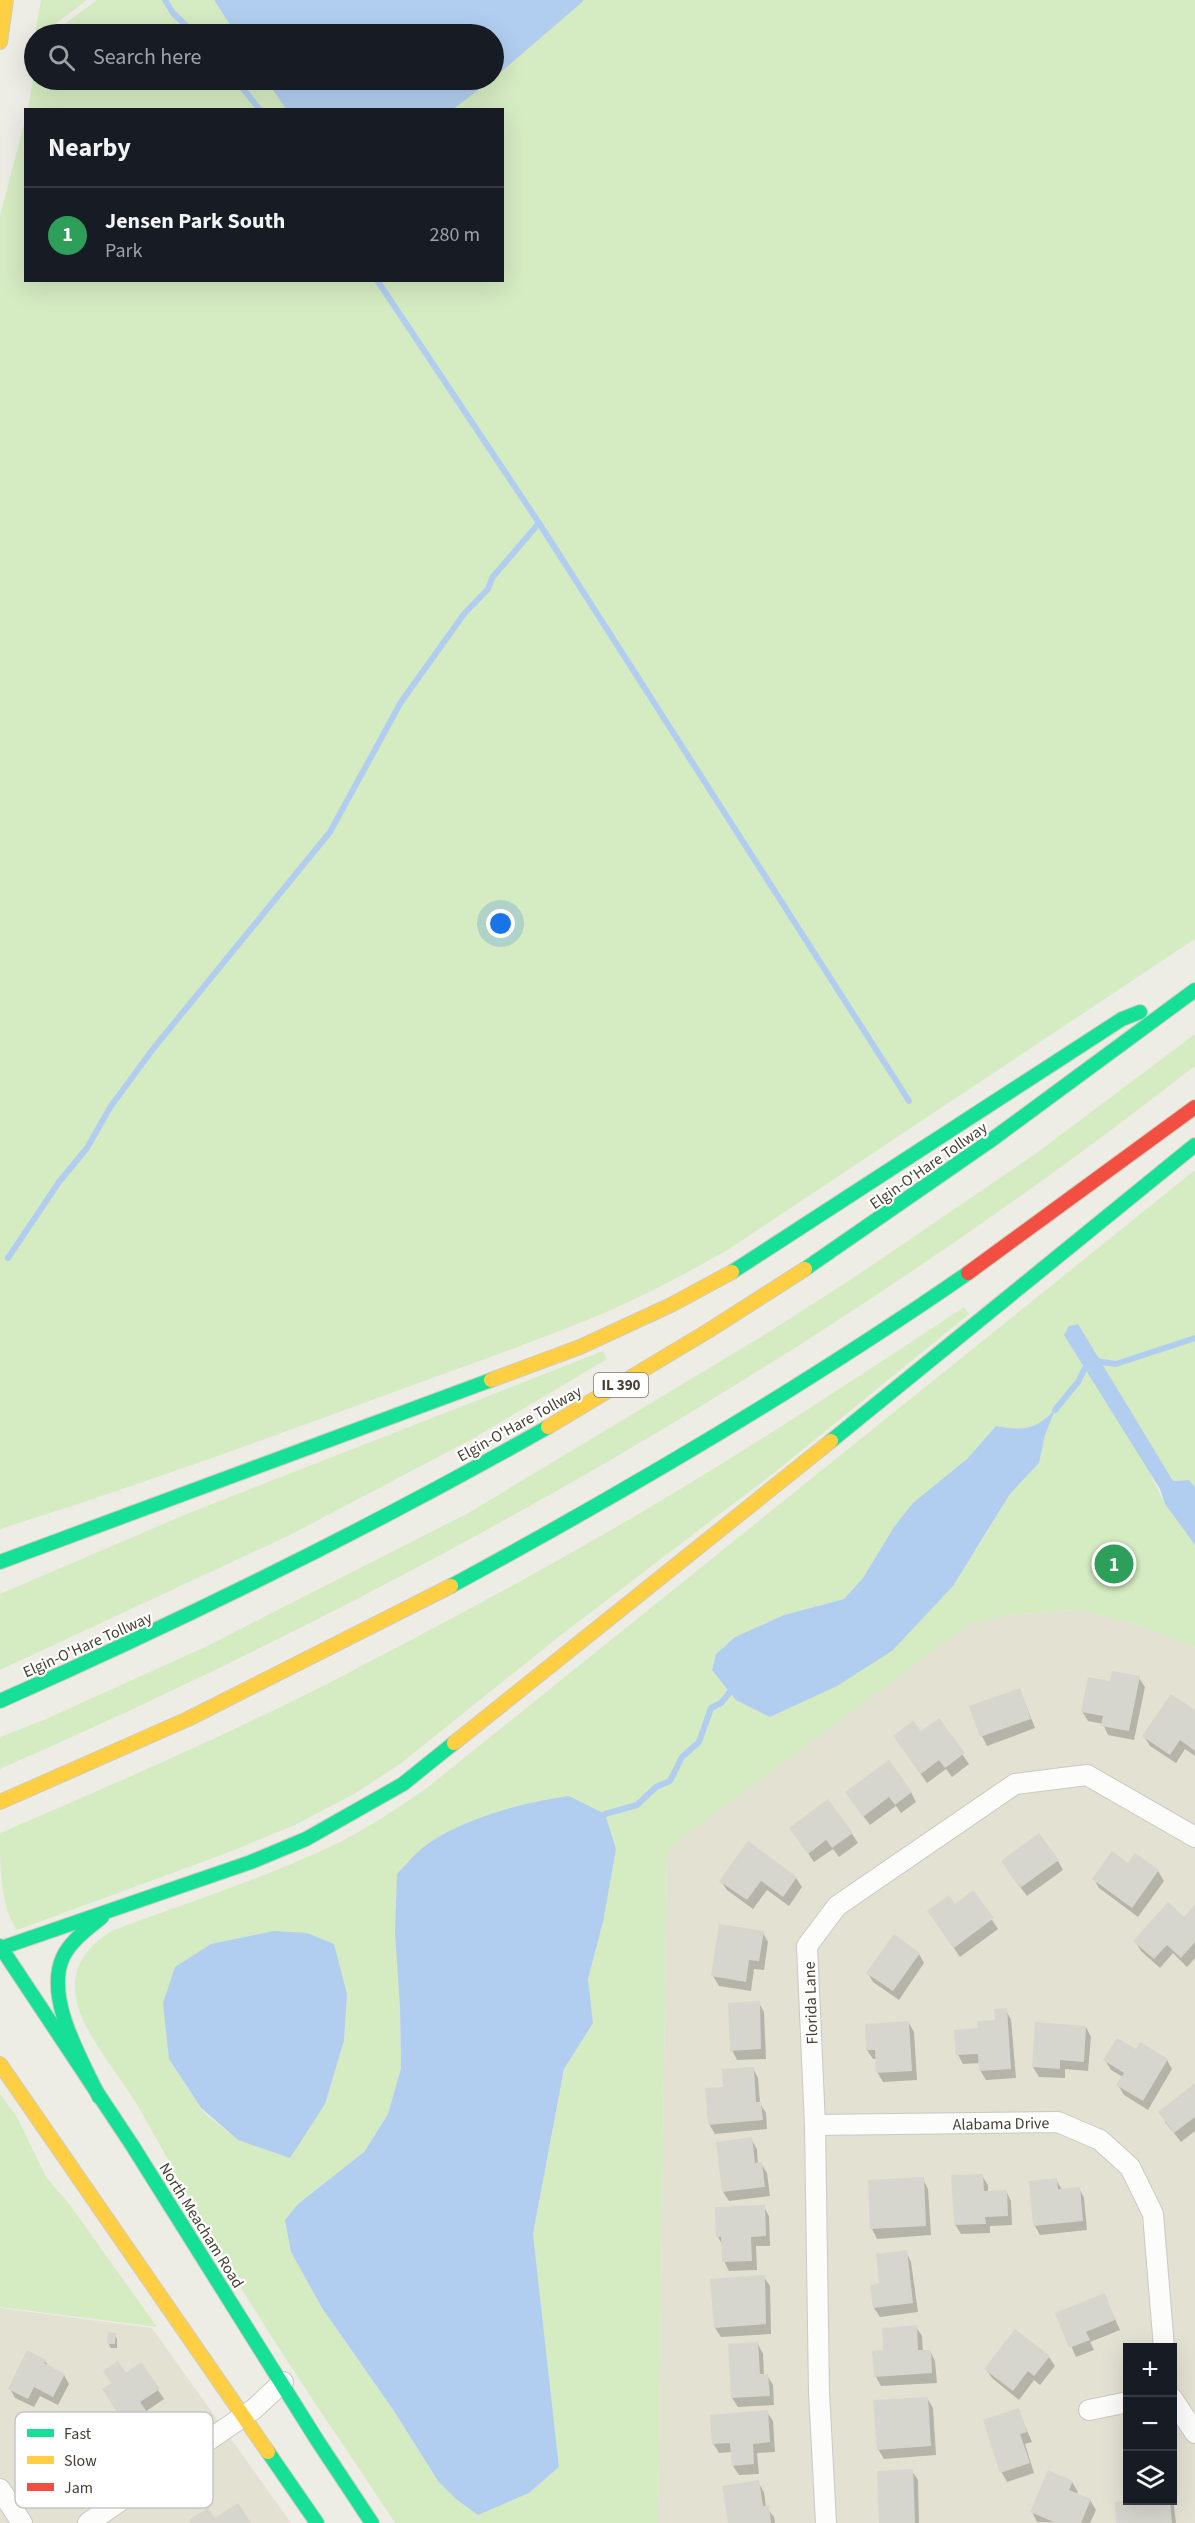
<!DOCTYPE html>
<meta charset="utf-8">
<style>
:root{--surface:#171b24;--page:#20242c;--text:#f1f3f6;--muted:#9ea1a6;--line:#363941;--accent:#807c71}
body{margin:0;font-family:"Source Sans 3",sans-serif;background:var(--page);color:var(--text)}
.controls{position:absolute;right:18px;bottom:18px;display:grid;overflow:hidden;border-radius:0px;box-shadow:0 6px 24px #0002}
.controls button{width:54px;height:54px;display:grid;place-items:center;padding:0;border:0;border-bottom:2px solid var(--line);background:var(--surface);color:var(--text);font:30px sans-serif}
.you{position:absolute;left:501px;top:924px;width:21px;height:21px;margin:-15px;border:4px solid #fff;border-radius:50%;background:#1a73e8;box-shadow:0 0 0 9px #1a73e833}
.badge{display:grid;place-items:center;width:39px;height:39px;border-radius:50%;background:var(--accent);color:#fff;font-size:20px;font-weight:700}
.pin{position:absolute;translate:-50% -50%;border:3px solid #fff;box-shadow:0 2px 6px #0006}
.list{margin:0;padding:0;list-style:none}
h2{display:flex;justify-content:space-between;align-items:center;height:78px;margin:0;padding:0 24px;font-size:26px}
h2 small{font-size:20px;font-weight:400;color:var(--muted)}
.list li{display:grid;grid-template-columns:39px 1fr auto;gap:18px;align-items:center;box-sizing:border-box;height:96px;padding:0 24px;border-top:2px solid var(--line)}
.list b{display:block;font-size:22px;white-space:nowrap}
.list p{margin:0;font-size:20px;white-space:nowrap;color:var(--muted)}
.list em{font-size:20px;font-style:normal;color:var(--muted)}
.icon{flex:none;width:33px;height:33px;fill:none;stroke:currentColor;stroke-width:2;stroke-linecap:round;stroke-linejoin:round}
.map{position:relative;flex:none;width:1195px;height:2523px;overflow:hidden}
.search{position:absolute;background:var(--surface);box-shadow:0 6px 24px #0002;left:24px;top:24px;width:480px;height:66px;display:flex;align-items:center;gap:15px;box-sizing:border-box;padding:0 21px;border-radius:33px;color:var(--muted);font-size:22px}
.panel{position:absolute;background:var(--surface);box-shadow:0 6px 24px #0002;left:24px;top:108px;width:480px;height:174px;border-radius:0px}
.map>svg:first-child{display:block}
.residential{fill:#e3e1d2;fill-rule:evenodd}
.green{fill:#d5ebc2;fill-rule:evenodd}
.water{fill:#b1cef0}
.shadow{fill:#0003}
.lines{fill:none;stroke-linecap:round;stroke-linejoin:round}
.stream{stroke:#b1cef0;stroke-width:6}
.building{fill:#d7d6ce}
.street-casing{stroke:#cac9c1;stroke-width:22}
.fast-casing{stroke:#ceccbc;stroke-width:16}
.slow-casing{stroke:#ceccbc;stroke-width:16}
.jam-casing{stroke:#ceccbc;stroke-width:16}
.street{stroke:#fcfcfb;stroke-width:20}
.fast{stroke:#16e098;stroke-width:14}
.slow{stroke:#ffcf43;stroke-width:14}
.jam{stroke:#f24e42;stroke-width:14}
.labels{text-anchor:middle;stroke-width:4.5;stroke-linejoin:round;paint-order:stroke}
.shield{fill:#fff;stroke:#7c7970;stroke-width:1.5}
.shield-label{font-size:15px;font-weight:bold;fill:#443f32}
.street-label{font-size:16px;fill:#443f32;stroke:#fff}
.key{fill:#fff;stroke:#c7c5c2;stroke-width:1.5}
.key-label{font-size:16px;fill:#443f32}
</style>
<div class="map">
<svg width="1195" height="2523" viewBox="0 0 1195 2523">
<rect width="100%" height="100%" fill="#eeede5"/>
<g class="residential">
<path d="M 1078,1610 L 1143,1626 L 1195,1648 L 1195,2523 L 658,2523 L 667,1849 L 970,1624 L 1008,1615 ZM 1128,2348 L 1172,2348 L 1172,2500 L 1128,2500 Z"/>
<polygon points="0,2308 152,2328 291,2523 0,2523"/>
</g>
<g class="green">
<polygon points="41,0 87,0 42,34 35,34"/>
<polygon points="97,0 214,0 236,34 51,34"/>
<path d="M 579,0 L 1195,0 L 1195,939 L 726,1251 C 681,1276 635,1301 587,1320 C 523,1346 456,1369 391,1393 C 261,1441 132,1488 0,1529 L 0,216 L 25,120 L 26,280 L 502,280 L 502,110 L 447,109 L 486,80 L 494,80 L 494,74 Z"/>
<polygon points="34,72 34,80 266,80 286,109 28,110"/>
<path d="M 1195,1034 L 1195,1066 C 828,1352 426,1582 0,1769 L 0,1737 L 46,1719 L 205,1647 L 470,1512 L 769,1332 L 856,1276 L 1038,1152 Z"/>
<path d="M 1195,1170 L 1195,1487 L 1189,1480 L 1173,1481 L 1078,1325 L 1165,1504 L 1195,1545 L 1195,1648 L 1143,1626 L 1078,1610 L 1008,1615 L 970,1624 L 667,1849 L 658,2523 L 395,2523 C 340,2439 282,2357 231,2271 C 199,2218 170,2162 139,2108 C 121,2077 85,2036 77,2003 C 69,1969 85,1949 111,1931 C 187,1903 265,1878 338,1843 C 370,1827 399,1807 428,1787 ZM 1054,1412 L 1045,1435 L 1039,1463 L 1010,1494 L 976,1550 L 712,1670 L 716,1654 L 735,1637 L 784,1615 L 844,1599 L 863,1578 L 894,1527 L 967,1459 L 996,1426 C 1025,1430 1032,1433 1054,1412 ZM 603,1922 L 588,1979 L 593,2023 L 564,2069 L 533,2234 L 559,2467 L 529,2493 L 509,2501 L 438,2481 L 394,2411 L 322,2308 L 291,2252 L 298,2204 L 364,2152 L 388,2114 L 401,2068 L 400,2007 ZM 347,1994 L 344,2041 L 325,2104 L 238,2140 L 203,2112 L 169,2059 Z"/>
<path d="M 964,1307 L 969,1314 L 775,1472 L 561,1635 L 400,1764 L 354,1794 L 295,1825 L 224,1854 L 17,1930 C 0,1907 0,1864 0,1833 C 110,1786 220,1738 327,1684 C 435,1628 542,1571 647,1509 C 755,1445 860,1376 964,1307 Z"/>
<polygon points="603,1351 607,1359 474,1438 290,1535 0,1670 0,1594 189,1513"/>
<polygon points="0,2094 17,2117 46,2177 70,2205 157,2327 0,2307"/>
</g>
<g class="water">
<polygon points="214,0 580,0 494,74 494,34 236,34"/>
<polygon points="266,80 486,80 447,109 286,109"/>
<polygon points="1078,1324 1173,1481 1189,1480 1195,1487 1195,1545 1165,1504 1160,1489 1064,1335 1069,1326"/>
<path d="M 1055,1410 L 1045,1435 L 1039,1463 L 1010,1494 L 953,1586 L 892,1651 L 837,1686 L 770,1717 L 736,1700 L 712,1670 L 716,1654 L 735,1637 L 784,1615 L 844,1599 L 863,1578 L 894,1527 L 913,1503 L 967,1459 L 996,1426 C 1025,1431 1034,1430 1055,1410 Z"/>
<path d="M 569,1796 L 605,1814 L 616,1849 L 603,1922 L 588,1979 L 593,2023 L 564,2069 L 533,2234 L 559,2467 L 529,2493 L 478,2515 L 456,2499 L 438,2481 L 394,2411 L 322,2308 L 291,2252 L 285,2220 L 298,2204 L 364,2152 L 388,2114 L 401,2068 L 400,2007 L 395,1932 L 397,1874 C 405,1866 412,1857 420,1850 C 455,1820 524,1802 569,1796 Z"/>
<polygon points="274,1931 307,1933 334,1944 347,1994 344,2041 325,2104 290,2158 238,2140 201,2108 169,2059 163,2003 175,1967 211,1944"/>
</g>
<g class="shadow">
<polygon points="1139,1678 1145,1687 1134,1740 1108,1735 1103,1724 1088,1721 1082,1711 1111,1683"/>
<polygon points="1020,1690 1035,1728 987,1746 982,1736"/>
<polygon points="1195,1712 1195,1756 1185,1749 1176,1763 1150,1746 1144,1736"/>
<polygon points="938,1720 969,1764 952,1777 946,1769 927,1783 895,1737 921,1733"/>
<polygon points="911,1792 916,1802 901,1813 896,1806 870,1825 853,1802"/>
<polygon points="791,1829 852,1834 858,1843 839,1857 833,1849 814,1862"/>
<polygon points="1058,1861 1063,1870 1027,1896 1008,1871"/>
<polygon points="1128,1865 1158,1871 1164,1881 1138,1917 1099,1888 1094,1879"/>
<polygon points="796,1878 802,1887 789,1906 767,1890 753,1909 727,1890 721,1881"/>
<polygon points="973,1892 998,1929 960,1957 929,1912 954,1906"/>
<polygon points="1195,1906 1195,1958 1187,1967 1173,1953 1160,1968 1141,1951 1135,1941 1184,1919"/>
<polygon points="763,1933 768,1942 764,1970 754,1969 751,1991 719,1986 713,1976"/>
<polygon points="919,1954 924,1963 899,2000 873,1982 868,1973"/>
<polygon points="759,2003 764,2012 766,2059 737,2060 732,2050"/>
<polygon points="1006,2010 1011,2020 1016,2078 986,2080 980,2070 980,2063 963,2064 958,2055 979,2029 996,2021"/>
<polygon points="909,2023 914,2032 917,2080 883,2082 877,2072 877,2059 873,2059 867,2050"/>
<polygon points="1086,2027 1091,2037 1088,2071 1065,2069 1065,2078 1039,2077 1033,2067"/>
<polygon points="1136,2051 1167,2060 1172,2069 1148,2110 1124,2095 1118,2085 1123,2077 1111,2070 1105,2060"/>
<polygon points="753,2068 758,2078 760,2103 766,2113 767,2129 715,2134 709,2124 725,2088"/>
<polygon points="1195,2085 1195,2131 1181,2142 1165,2122"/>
<polygon points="751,2139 757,2149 758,2164 761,2163 767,2173 770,2196 729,2201 723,2192"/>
<polygon points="982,2176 988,2185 988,2192 1006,2191 1011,2201 1012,2225 990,2226 990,2233 961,2234 955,2224"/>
<polygon points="923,2179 928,2189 931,2235 877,2239 872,2229"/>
<polygon points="1056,2179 1062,2190 1079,2188 1084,2198 1087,2230 1040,2235 1035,2226"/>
<polygon points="764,2207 769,2216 770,2246 756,2246 757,2270 729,2271 724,2261 723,2246 718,2237"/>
<polygon points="906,2252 911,2262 918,2312 880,2317 874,2308 881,2285"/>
<polygon points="764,2277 770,2286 771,2334 721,2337 715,2328"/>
<polygon points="1104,2295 1120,2330 1090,2342 1094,2350 1076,2357 1057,2314"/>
<polygon points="916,2327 922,2336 923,2352 930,2351 935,2361 937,2383 881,2386 876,2377 884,2351"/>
<polygon points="115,2335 117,2339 117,2348 111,2348 108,2343"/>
<polygon points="758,2344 763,2354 764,2375 767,2375 773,2385 774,2405 738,2407 732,2398"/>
<polygon points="1049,2357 1055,2366 1040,2385 1034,2380 1019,2400 992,2378 986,2369"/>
<polygon points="45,2361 49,2367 64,2375 69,2384 58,2405 40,2396 34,2407 15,2398 10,2389"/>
<polygon points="125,2375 158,2390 164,2399 145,2412 156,2429 138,2442 109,2399 112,2384"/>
<polygon points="927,2398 933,2408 936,2455 884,2459 878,2449"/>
<polygon points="1018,2410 1032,2442 1025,2444 1034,2473 1007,2482 1002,2473 985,2421"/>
<polygon points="767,2412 773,2421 775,2452 757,2453 759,2474 739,2475 733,2466 732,2452 719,2453 713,2443"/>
<polygon points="912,2471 918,2480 919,2523 880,2523"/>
<polygon points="758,2482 764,2492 766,2507 774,2517 775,2523 729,2523"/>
<polygon points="1072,2482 1078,2492 1076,2495 1090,2500 1096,2510 1090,2523 1037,2522 1032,2512"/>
<polygon points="1172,2491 1176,2523 1118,2523 1140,2500 1172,2500"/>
</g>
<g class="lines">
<g class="stream">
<polyline points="165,0 173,13 195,34"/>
<polyline points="494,74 580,0"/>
<polyline points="236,80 260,110"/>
<polyline points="447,110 486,80"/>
<polyline points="377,280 539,523 909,1101"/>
<polyline points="8,1258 59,1182 87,1148 111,1106 153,1049 330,832 401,702 464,614 488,589 492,578 539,523"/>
<polyline points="1055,1410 1078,1382 1089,1360 1116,1364 1195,1338"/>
<polyline points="605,1814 637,1805 656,1787 670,1781 682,1757 699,1742 711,1708 721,1703 730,1692"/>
</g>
</g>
<g class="building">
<polygon points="1112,1671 1140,1676 1129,1731 1101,1726 1103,1716 1081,1712 1088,1677 1110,1681"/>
<polygon points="1020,1688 1031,1719 980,1737 969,1706"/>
<polygon points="1171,1694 1195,1710 1195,1751 1180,1740 1170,1755 1142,1736"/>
<polygon points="939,1718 965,1753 945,1768 939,1760 921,1774 893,1736 913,1721 921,1731"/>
<polygon points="889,1760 912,1792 895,1805 889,1797 863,1817 845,1792"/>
<polygon points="828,1799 853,1833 832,1848 826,1840 808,1854 789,1828"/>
<polygon points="1039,1833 1059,1860 1020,1888 1001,1861"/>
<polygon points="748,1841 797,1877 783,1897 761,1881 747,1900 719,1881"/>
<polygon points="1112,1851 1128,1863 1135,1853 1159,1870 1132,1908 1092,1879"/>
<polygon points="973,1890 994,1918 954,1948 927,1911 949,1895 955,1904"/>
<polygon points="1168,1902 1184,1917 1195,1904 1195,1942 1181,1958 1167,1945 1154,1959 1133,1941"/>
<polygon points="719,1924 764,1931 759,1961 749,1960 746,1982 711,1976"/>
<polygon points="894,1934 920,1953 893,1991 866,1973"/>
<polygon points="760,2001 761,2049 730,2051 728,2003"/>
<polygon points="1007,2008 1011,2069 979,2071 978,2054 956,2055 954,2030 978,2028 977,2021 995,2020 994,2009"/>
<polygon points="909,2021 912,2071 876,2073 875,2050 866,2050 865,2024"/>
<polygon points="1035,2022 1086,2026 1084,2062 1060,2060 1060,2069 1032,2067"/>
<polygon points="1117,2038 1136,2049 1140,2042 1168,2059 1143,2101 1116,2085 1124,2073 1103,2060"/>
<polygon points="754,2067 756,2102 761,2102 763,2120 708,2125 705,2088 723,2087 722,2069"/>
<polygon points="1195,2083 1195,2117 1174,2133 1158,2112"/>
<polygon points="752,2137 755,2163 762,2162 765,2187 722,2192 716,2142"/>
<polygon points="983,2174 984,2191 1007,2190 1008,2216 985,2217 986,2224 954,2225 951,2175"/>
<polygon points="924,2177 926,2226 870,2229 868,2180"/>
<polygon points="1057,2178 1058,2189 1080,2187 1083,2221 1033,2226 1029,2181"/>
<polygon points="765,2205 766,2236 751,2237 752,2261 722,2262 721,2237 716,2237 715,2207"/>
<polygon points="907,2250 913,2303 873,2308 870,2285 879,2283 876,2254"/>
<polygon points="765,2275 766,2324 714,2328 710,2279"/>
<polygon points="1105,2293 1115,2320 1086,2332 1090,2340 1069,2348 1055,2313"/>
<polygon points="917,2325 918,2350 931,2350 932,2373 874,2377 872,2351 883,2350 882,2328"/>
<polygon points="1015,2329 1050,2356 1034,2376 1028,2371 1013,2391 984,2369"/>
<polygon points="108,2332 116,2333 115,2344 107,2344"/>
<polygon points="758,2342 760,2374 768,2374 770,2396 731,2398 728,2344"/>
<polygon points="27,2350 46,2360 44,2363 65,2374 53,2397 34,2387 28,2399 8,2389"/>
<polygon points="118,2361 126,2373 141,2362 160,2389 140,2402 152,2419 131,2433 102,2389 111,2383 103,2371"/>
<polygon points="928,2397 931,2446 877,2450 873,2400"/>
<polygon points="1019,2408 1027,2432 1020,2434 1030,2463 1000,2473 983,2420"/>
<polygon points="768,2410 770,2442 753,2444 754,2464 732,2466 730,2443 712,2444 710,2415"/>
<polygon points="86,2411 97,2427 88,2433 102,2453 80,2468 67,2450 57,2457 45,2439"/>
<polygon points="913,2469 915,2523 879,2523 877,2471"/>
<polygon points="1048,2470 1073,2481 1069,2490 1091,2499 1081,2523 1056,2523 1030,2512"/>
<polygon points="759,2480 763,2506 769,2505 771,2523 728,2523 722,2486"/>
<polygon points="1135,2500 1170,2500 1172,2523 1116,2523 1115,2502"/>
<polygon points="238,2503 251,2523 191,2523 189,2520 208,2508 215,2518"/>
</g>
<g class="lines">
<g class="street-casing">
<g id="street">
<polyline points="815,2125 1058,2122 1100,2140 1130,2167 1153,2214 1164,2348"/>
<polyline points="1172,2398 1195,2433"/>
<polyline points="1089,2410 1128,2402"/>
<polyline points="0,2489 22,2523"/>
<polyline points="88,2523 254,2409 283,2382"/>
<polyline points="826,2523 819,2392 815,2125 807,1946 837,1906 1015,1784 1087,1775 1195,1837"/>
</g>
</g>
<g class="fast-casing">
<g id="fast">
<polyline points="805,1269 990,1141 1195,990"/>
<polyline points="732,1272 1122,1019 1140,1012"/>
<polyline points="831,1441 1195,1145"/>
<polyline points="0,1562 491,1380"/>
<path d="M 451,1586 C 628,1490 802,1388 968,1273"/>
<path d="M 0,1701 C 187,1618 370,1528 548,1427"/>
<polyline points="0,1946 132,2145 317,2440 372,2523"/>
<polyline points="1,1948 251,1862 306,1839 403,1784 454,1743"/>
<path d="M 99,2097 C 82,2060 44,1998 63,1957 C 71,1940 89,1928 102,1917"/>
<polyline points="268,2452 317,2523"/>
</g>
</g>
<g class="slow-casing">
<g id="slow">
<polyline points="0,42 6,0"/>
<polyline points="491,1380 580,1347 671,1305 732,1272"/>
<polyline points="548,1427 708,1331 805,1269"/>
<polyline points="454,1743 831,1441"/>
<polyline points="0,1802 188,1719 451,1586"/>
<polyline points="0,2064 268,2452"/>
</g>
</g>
<g class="jam-casing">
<polyline id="jam" points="968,1273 1195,1107"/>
</g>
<use href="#street" class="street"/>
<use href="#fast" class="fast"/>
<use href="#slow" class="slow"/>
<use href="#jam" class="jam"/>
</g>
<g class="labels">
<rect class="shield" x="594" y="1373" width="54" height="24" rx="4.5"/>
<g class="shield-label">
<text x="621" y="1390">IL 390</text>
</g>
<g class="street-label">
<text transform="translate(928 1165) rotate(-35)" y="6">Elgin-O'Hare Tollway</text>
<text transform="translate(519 1423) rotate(-29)" y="6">Elgin-O'Hare Tollway</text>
<text transform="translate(87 1644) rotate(-24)" y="6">Elgin-O'Hare Tollway</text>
<text transform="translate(810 2003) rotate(-92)" y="6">Florida Lane</text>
<text transform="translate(1001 2123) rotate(-1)" y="6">Alabama Drive</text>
<text transform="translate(202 2225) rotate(58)" y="6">North Meacham Road</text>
</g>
</g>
<rect x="15" y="2412" width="198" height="96" rx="9" class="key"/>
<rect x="27" y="2429" width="27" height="8" fill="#16e098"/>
<rect x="27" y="2456" width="27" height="8" fill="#ffcf43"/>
<rect x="27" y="2483" width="27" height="8" fill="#f24e42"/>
<g class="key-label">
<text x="64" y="2439">Fast</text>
<text x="64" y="2466">Slow</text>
<text x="64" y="2493">Jam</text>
</g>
</svg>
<div class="controls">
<button>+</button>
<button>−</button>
<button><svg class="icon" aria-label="layers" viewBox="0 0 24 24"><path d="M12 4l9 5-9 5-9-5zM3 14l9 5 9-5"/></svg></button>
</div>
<div class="you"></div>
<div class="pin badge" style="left:1114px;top:1564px;background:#2e9e5b">1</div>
<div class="search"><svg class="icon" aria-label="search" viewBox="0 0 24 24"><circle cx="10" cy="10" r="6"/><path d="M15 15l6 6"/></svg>Search here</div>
<section class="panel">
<h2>Nearby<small></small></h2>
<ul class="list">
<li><span class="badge" style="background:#2e9e5b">1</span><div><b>Jensen Park South</b><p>Park</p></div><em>280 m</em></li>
</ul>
</section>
</div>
